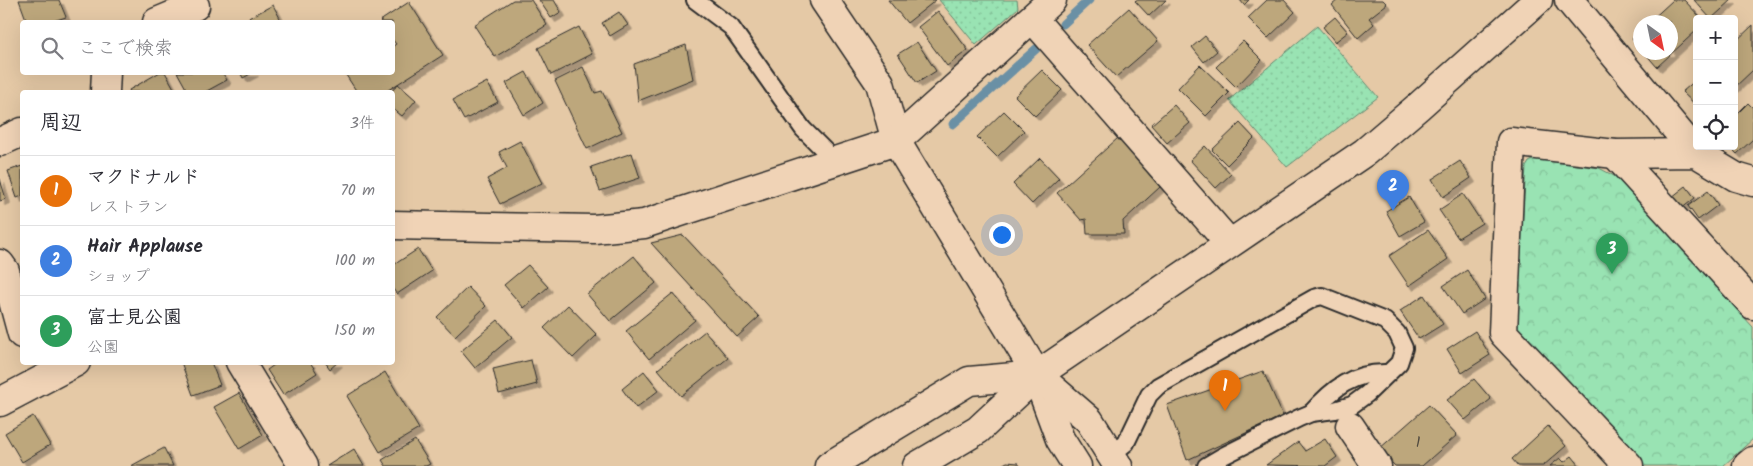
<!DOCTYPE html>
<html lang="ja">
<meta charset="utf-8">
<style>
:root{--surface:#fff;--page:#f2f2f3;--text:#2b2b33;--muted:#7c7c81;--line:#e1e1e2;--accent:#111827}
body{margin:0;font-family:Kalam,"Klee One",sans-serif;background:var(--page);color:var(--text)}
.controls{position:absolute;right:15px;top:15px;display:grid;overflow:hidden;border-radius:5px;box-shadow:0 5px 20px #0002}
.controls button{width:45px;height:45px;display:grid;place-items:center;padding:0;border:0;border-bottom:1px solid var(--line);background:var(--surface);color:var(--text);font:25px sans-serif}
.compass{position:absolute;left:1633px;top:15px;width:45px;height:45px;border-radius:50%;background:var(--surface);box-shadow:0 5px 20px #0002;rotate:147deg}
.you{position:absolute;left:1001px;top:234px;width:18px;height:18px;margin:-12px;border:4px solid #fff;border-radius:50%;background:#1a73e8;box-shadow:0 0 0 8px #1a73e833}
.badge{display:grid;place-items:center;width:32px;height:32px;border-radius:50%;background:var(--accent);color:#fff;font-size:16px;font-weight:700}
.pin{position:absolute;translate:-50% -41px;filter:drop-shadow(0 1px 2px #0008)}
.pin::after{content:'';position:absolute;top:26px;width:18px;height:15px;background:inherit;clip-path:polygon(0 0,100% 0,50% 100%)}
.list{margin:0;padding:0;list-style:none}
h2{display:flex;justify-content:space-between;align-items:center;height:65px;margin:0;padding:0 20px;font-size:21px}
h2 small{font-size:16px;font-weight:400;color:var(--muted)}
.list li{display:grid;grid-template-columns:32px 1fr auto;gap:15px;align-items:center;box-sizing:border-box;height:70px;padding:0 20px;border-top:1px solid var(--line)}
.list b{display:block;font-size:19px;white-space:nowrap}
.list p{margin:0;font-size:16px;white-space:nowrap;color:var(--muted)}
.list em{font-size:16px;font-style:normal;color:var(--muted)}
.icon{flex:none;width:28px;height:28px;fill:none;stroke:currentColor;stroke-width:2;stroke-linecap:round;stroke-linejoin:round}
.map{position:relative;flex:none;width:1753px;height:466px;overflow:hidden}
.search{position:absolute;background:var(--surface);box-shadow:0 5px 20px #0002;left:20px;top:20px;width:375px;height:55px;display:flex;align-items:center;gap:12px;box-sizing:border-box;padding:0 18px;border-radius:5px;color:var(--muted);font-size:19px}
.panel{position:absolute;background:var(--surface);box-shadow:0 5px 20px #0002;left:20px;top:90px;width:375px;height:275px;border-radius:5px}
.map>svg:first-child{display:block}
.grass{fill:url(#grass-dots);stroke:#62876f}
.forest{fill:url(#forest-crowns);stroke:#62876f}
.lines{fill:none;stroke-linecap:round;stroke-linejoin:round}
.stream{stroke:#6b90a5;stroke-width:9}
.building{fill:#bda77b;stroke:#2b2b2b;filter:url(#shadow)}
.lane-casing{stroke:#2b2b2b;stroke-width:20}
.street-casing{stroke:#2b2b2b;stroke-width:31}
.secondary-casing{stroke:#2b2b2b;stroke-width:31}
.lane{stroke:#f0d3b6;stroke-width:16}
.street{stroke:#f0d3b6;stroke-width:28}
.secondary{stroke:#f0d3b6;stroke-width:28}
.labels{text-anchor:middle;stroke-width:4;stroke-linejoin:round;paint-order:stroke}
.number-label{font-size:15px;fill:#504a3f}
</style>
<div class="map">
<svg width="1753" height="466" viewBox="0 0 1753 466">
<defs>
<pattern id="grass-dots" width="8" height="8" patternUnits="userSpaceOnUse" patternTransform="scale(1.25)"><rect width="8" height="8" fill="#99e3b3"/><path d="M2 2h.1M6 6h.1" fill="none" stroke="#84c39a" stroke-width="1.8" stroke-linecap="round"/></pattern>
<pattern id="forest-crowns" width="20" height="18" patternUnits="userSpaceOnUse" patternTransform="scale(1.25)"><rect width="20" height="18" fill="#99e3b3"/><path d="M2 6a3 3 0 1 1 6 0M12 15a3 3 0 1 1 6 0" fill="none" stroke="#84c39a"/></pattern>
<filter id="shadow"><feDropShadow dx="4.5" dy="4.5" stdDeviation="0" flood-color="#0004"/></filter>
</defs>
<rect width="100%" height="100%" fill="#e5c9a6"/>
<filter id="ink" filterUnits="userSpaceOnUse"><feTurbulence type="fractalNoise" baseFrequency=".02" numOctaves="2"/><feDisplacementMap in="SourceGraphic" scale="10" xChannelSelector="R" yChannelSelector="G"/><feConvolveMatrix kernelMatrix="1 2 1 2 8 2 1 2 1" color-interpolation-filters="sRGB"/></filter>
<g filter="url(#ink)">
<g class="grass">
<polygon points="939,0 1017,0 1018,8 976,45"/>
<polygon points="1317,26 1378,97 1287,167 1229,100"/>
</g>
<polygon class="forest" points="1535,159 1599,168 1616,177 1753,327 1753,439 1723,466 1642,466 1519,331 1516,323 1526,167 1529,162"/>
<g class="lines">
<g class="stream">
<polyline points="1063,24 1089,0"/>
<polyline points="953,124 1036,49"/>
</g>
</g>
<g class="building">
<polygon points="19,0 59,0 66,17 50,22 27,22"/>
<polygon points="513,0 531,0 547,25 495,57 474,25"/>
<polygon points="539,0 554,0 561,12 551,18"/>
<polygon points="888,0 936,0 907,23"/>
<polygon points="1136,0 1166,0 1149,16 1135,1"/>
<polygon points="1240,0 1249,0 1244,5"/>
<polygon points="1267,0 1284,0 1295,12 1268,38 1248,18"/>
<polygon points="1338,0 1383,0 1387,4 1369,18 1374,24 1358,38 1332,5"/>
<polygon points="1673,0 1684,0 1702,19 1697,19 1697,30 1657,67 1644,52 1670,52 1670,22 1649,22"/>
<polygon points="1694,0 1732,0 1711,19"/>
<polygon points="409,2 443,55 385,92 357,92 344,72 392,72 392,47 396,44 392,39 392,22 381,22 380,21"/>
<polygon points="273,5 282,22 241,22"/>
<polygon points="1129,8 1158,41 1116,77 1087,45"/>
<polygon points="938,11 968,50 947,66 918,27"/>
<polygon points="619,12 628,25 610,36 602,23"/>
<polygon points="1335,17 1348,32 1335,42 1323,27"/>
<polygon points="1753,25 1753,70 1734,88 1734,43"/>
<polygon points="579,27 592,54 551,75 538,48"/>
<polygon points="1640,30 1640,48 1632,39"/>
<polygon points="1205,36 1217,51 1204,62 1192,47"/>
<polygon points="1243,41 1262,60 1236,87 1216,67"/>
<polygon points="917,42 936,71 917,83 898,54"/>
<polygon points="686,45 693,79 638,101 634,64"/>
<polygon points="1200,65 1229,93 1206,116 1178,88"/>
<polygon points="583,67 595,93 602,91 622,132 587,149 555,81"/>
<polygon points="1042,70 1062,90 1035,116 1015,96"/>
<polygon points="160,72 165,72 176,92 130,92 129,90"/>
<polygon points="177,72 222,72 227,80 205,92 188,92"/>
<polygon points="240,72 254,72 243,78"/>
<polygon points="526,72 543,103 524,115 506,83"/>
<polygon points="1697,79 1697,106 1682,92"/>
<polygon points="487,82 498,102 464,120 453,100"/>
<polygon points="398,84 416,100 402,116 392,108 392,92 391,92"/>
<polygon points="1748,103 1753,108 1753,139 1737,154 1729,146 1734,146 1734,117"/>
<polygon points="1174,105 1190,123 1167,143 1151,125"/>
<polygon points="1004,111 1024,131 997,157 977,137"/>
<polygon points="1240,123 1254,138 1227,165 1212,150"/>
<polygon points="1118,138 1160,187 1123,221 1124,234 1087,234 1086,219 1081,220 1057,193"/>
<polygon points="520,141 542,183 500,204 487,179 507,168 499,152"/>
<polygon points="1205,146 1231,174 1216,188 1190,160"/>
<polygon points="632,153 640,178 600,191 591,167"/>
<polygon points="1040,158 1059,178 1032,204 1013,184"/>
<polygon points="1460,161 1471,178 1443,197 1432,179"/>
<polygon points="22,166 22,196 17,198 8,171"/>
<polygon points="0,179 6,199 0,201"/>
<polygon points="1686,186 1695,198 1681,209 1672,197"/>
<polygon points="1708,191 1718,205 1698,220 1688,206"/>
<polygon points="1463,194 1482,223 1458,238 1439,210"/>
<polygon points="1409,197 1424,222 1400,236 1386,211"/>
<polygon points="1428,230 1448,259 1409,286 1389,256"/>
<polygon points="683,235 759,317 737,337 651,243"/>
<polygon points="418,249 432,271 397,294 392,288 392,266"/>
<polygon points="634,256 656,283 610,321 587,294"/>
<polygon points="528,265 548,287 524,308 504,285"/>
<polygon points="1467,270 1485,299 1462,314 1443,286"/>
<polygon points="468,287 486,306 455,336 437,317"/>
<polygon points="673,293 695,320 649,359 626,331"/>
<polygon points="1424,295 1443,324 1419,339 1400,311"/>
<polygon points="568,305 597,335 573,358 544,328"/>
<polygon points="498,320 512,337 475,368 461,351"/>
<polygon points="705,331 728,358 681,396 658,369"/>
<polygon points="1475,331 1490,355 1462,373 1447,349"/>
<polygon points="531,360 537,384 499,394 493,369"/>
<polygon points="181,362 211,362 220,385 193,395"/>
<polygon points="278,362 310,362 317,373 283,395 267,370"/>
<polygon points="325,362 338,362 330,369"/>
<polygon points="644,371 659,390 636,408 622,389"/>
<polygon points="1263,371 1283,416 1187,460 1167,405"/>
<polygon points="385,372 419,429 380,452 347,396"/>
<polygon points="1474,379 1491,399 1465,420 1447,400"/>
<polygon points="239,393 263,435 239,449 214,407"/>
<polygon points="1429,405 1457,435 1422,466 1395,466 1379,449"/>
<polygon points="33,416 50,445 22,462 5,433"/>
<polygon points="1548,426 1566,446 1543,466 1518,466 1512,459"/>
<polygon points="1325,439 1337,457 1325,466 1266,465 1298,442 1305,451"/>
<polygon points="415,440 430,464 426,466 386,466 382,460"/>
<polygon points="164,448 173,466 131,466"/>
<polygon points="354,449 364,466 327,466"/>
<polygon points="1572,456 1580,466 1550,466 1560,458 1564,462"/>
<polygon points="1007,462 1018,463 1020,466 1000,466"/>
</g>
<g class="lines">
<g class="lane-casing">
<g id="lane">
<polyline points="695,0 731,27 803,129 835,161"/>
<path d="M 1311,413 C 1332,389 1353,372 1387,373"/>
<polyline points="1111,455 1126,443 1149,395 1158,386 1314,298 1322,296 1385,321 1397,333 1404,348 1399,363 1367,394 1352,405 1335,410 1311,413 1299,418 1223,456 1206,466"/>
</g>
</g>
<g class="street-casing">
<g id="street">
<polyline points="824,0 880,83 896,141 1037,375"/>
<polyline points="1569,0 1696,153"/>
<polyline points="1033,19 1229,243"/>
<polyline points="157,22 195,6"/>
<polyline points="105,92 106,72"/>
<polyline points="0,142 22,132"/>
<polyline points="1615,154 1753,305"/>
<polyline points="392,225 594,229 644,224 896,141 1052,0"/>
<polyline points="0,264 5,271 22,334"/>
<polyline points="240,362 303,466"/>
<polyline points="0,402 76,362"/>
<polyline points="1350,426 1377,466"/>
<polyline points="1629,466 1503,333 1511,142 1615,154 1696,153 1736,177 1753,182"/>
<polyline points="1747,466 1753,461"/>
</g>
</g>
<g class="secondary-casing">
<g id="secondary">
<polyline points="1037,377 1060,439 1077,466"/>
<polyline points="829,466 969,381 1037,375 1089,420 1118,466"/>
<polyline points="917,466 978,430 1037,375 1365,152 1419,106 1538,0"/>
</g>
</g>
<use href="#lane" class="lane"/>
<use href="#street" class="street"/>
<use href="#secondary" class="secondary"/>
</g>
</g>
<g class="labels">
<g class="number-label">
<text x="1418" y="447">1</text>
</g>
</g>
</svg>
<div class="controls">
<button>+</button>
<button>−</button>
<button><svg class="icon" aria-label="locate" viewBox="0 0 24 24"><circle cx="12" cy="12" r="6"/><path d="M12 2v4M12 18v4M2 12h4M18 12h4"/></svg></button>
</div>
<svg class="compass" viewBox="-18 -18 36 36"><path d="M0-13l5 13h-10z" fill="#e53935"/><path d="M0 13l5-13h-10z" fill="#7c7c81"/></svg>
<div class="you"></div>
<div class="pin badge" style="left:1225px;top:411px;background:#e8710a">1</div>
<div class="pin badge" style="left:1393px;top:211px;background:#3f7fe0">2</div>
<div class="pin badge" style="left:1612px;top:274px;background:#2e9e5b">3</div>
<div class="search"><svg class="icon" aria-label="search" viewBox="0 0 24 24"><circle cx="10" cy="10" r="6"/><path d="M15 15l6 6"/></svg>ここで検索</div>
<section class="panel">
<h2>周辺<small>3件</small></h2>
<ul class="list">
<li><span class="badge" style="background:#e8710a">1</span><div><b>マクドナルド</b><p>レストラン</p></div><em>70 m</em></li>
<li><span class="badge" style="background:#3f7fe0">2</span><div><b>Hair Applause</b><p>ショップ</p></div><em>100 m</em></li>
<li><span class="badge" style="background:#2e9e5b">3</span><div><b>富士見公園</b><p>公園</p></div><em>150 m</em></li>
</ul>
</section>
</div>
